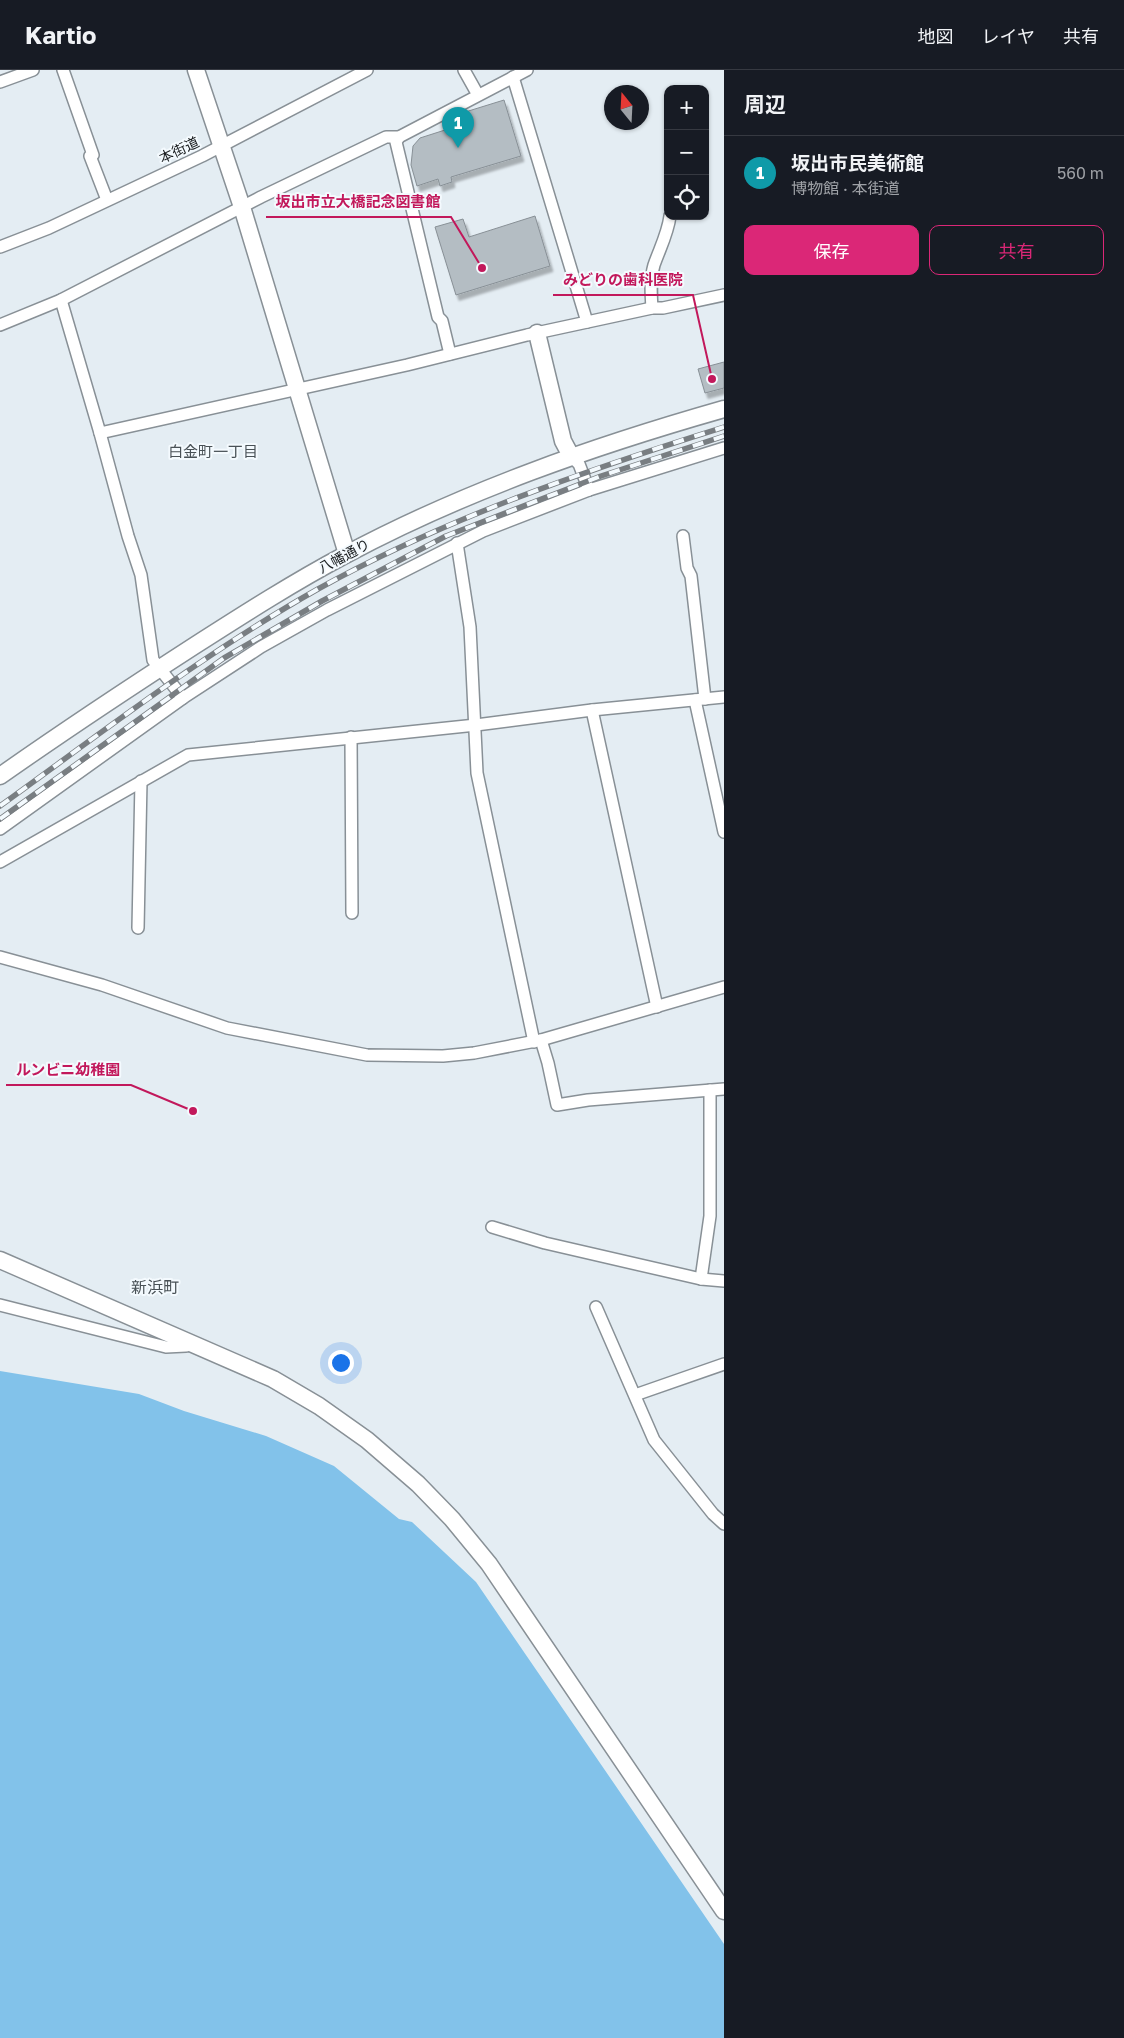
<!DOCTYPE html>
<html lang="ja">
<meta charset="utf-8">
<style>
:root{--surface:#171b24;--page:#242831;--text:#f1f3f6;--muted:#9ea1a6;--line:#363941;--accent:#db2777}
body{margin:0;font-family:"Golos Text","Noto Sans JP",sans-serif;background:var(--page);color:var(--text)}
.controls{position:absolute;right:15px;top:15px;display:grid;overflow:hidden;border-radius:10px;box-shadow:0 1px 4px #0004}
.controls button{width:45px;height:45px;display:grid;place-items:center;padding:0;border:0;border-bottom:1px solid var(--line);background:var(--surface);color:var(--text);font:25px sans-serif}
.compass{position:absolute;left:604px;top:15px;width:45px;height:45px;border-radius:50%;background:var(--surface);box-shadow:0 1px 4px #0004;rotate:342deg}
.you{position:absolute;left:340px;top:1292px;width:18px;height:18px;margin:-12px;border:4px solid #fff;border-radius:50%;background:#1a73e8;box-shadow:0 0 0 8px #1a73e833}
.badge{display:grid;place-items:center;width:32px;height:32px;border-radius:50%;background:var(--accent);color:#fff;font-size:16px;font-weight:700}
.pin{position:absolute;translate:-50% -41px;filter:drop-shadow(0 1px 2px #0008)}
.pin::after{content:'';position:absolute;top:26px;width:18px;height:15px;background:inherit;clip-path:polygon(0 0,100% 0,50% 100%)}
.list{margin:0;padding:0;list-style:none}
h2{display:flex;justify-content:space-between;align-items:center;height:65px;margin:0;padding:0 20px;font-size:21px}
h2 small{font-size:16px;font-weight:400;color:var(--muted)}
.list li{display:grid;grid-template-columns:32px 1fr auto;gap:15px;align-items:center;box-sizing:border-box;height:75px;padding:0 20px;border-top:1px solid var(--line)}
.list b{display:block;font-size:19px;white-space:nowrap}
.list p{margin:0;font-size:16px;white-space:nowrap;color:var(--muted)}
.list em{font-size:16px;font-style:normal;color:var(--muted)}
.actions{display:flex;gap:10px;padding:15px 20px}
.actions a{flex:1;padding:11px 0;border:1px solid var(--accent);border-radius:10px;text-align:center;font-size:18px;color:var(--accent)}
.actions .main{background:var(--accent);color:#fff}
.icon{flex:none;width:28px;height:28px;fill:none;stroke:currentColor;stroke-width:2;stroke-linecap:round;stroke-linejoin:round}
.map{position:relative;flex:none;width:724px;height:1968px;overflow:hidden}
header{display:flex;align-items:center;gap:30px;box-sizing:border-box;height:70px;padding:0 25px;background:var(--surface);border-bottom:1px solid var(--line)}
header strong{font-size:24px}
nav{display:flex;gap:28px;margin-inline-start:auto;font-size:18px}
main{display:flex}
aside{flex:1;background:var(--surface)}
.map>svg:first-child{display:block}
.green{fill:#82c2ea}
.building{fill:#b4bdc3;stroke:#889096;filter:url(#shadow)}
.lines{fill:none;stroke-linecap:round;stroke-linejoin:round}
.street-casing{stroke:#889096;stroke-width:14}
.secondary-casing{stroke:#889096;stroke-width:19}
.street{stroke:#fff;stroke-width:11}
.secondary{stroke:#fff;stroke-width:16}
.rail-casing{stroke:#797e82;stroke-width:5.5}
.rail{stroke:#f4fafe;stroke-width:4;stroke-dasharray:11;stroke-linecap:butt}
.labels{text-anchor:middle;stroke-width:4;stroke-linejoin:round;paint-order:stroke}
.street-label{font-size:14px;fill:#181b1d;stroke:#f4fafe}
.neighbourhood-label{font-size:15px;fill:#495156;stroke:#f4fafe}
.quarter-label{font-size:16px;fill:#495156;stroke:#f4fafe}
.leader{fill:none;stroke:#c2185b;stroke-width:2}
.callout-dot{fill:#c2185b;stroke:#f4fafe;stroke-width:2}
.callout-label{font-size:15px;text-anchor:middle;font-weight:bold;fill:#c2185b;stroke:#f4fafe;stroke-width:4;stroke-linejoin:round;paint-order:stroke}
</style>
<header>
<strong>Kartio</strong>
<nav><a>地図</a><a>レイヤ</a><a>共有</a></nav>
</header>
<main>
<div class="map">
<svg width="724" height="1968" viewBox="0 0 724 1968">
<defs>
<filter id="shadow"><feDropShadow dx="3" dy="5.5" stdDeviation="1" flood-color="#0004"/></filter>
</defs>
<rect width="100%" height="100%" fill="#e4edf3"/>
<polygon class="green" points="0,1301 139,1324 184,1341 266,1366 334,1396 399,1449 412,1452 476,1512 724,1874 724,1968 0,1968"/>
<g class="building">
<polygon points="504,30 521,86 451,107 452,112 440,116 438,109 417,116 411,95 413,76 420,68 445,60 443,53 463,46 462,43"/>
<polygon points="535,146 550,196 456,225 435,157 463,149 469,167"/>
<polygon points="724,292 724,318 705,323 698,299"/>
</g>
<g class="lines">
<g class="street-casing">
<g id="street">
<polyline points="63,0 93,85 90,86 107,130"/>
<polyline points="464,0 478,25"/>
<polyline points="513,7 587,252"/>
<polyline points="0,12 33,0"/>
<polyline points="399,67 396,72 438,247 442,251 450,284"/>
<polyline points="0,177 49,158 202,86 367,0"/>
<polyline points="61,230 100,363 407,295 527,265 652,238 663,238 724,225"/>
<path d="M 652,238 C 651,224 650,209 654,195 C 660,178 668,163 670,146"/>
<polyline points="0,255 61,230 261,127 386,67 399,67 527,0"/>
<polyline points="100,363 128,466 141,505 153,590 183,628"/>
<polyline points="571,386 579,394 589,420"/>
<polyline points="683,466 687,498 691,506 705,629"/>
<polyline points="457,473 470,557 477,703 534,972"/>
<polyline points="695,630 724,762"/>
<polyline points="592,640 657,937"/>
<polyline points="351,667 352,843"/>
<polyline points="0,759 183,628 261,577 327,540 483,461 589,420 724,378"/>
<polyline points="0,792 188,685 476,655 592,640 724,627"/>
<polyline points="138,858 141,711"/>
<polyline points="0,887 102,915 227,958 367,985 443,986 474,983 541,970 724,917"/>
<polyline points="541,970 548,993 557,1035 588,1030 724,1019"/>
<polyline points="492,1157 545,1173 701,1209 724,1211"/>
<polyline points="701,1209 710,1146 710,1020"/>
<polyline points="0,1235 166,1277 186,1276 190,1272"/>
<polyline points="596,1237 654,1370 713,1444 724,1454"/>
<polyline points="635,1325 724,1294"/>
</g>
</g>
<g class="secondary-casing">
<g id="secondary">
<polyline points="196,0 242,137 347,484"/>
<polyline points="537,263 563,371 571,386"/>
<path d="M 0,706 C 64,661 129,618 194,576 C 244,544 294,512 345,485 C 465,421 594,376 724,339"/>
<polyline points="0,1190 273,1309 319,1336 367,1370 418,1414 452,1449 489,1494 724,1841"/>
</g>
</g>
<use href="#street" class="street"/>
<use href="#secondary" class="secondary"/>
<g class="rail-casing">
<g id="rail">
<path d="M 0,736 C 104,661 206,582 318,519 C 446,448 584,401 724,357"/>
<polyline points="0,749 224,588 322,531 446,466 601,406 724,366"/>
</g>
</g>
<use href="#rail" class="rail"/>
</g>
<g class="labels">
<g class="street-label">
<text transform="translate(179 80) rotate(-25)" y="5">本街道</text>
<text transform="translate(344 486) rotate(-28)" y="5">八幡通り</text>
</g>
<g class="neighbourhood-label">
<text x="213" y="387">白金町一丁目</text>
</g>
<g class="quarter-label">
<text x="155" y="1223">新浜町</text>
</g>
</g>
<path class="leader" d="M482 198L451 147H266M712 309L693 225H553M193 1041L131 1015H6"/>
<g class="callout-dot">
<circle cx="482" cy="198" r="5"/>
<circle cx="712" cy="309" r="5"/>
<circle cx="193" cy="1041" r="5"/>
</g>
<g class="callout-label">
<text x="358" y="137">坂出市立大橋記念図書館</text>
<text x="623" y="215">みどりの歯科医院</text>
<text x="68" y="1005">ルンビニ幼稚園</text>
</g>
</svg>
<div class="controls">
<button>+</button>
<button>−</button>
<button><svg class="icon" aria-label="locate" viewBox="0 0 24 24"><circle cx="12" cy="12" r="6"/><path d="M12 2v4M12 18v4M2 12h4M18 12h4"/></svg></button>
</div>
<svg class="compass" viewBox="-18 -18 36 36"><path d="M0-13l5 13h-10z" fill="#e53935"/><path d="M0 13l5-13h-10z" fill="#9ea1a6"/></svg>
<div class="you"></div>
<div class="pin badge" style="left:458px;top:78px;background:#0f9aa8">1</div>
</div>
<aside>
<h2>周辺<small></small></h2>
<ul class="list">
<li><span class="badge" style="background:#0f9aa8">1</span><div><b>坂出市民美術館</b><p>博物館 · 本街道</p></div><em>560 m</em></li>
</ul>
<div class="actions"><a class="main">保存</a><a>共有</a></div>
</aside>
</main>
